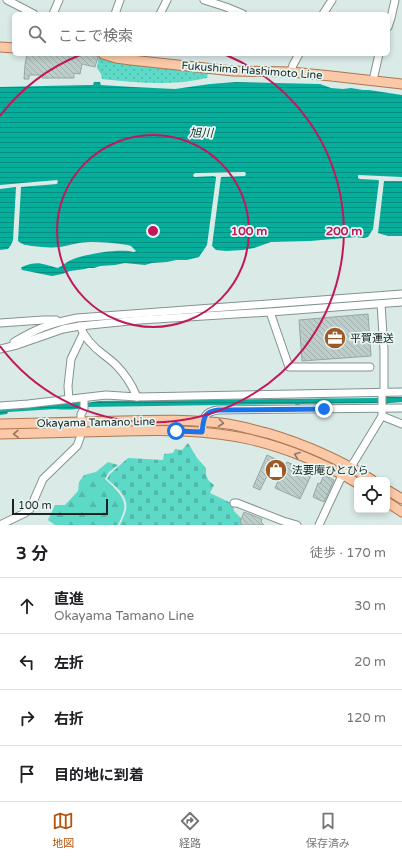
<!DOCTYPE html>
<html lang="ja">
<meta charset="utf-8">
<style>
:root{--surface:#fff;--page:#f2f2f2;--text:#202124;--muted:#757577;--line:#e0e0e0;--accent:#b45309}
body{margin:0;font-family:"Varela Round","Noto Sans JP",sans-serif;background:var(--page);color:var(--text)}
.controls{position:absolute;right:12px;bottom:12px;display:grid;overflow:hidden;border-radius:6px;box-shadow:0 2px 6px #0003}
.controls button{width:36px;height:36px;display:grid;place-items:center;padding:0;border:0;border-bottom:1px solid var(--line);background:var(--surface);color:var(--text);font:20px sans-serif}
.scale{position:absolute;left:12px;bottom:10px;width:96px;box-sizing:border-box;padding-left:4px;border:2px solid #1e2423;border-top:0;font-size:11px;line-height:14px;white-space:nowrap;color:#1e2423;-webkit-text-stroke:3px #e7f7f4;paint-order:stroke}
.stop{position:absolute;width:12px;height:12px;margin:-9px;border:3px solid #1a73e8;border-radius:50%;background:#fff}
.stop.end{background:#1a73e8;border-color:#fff;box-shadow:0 1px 4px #0008}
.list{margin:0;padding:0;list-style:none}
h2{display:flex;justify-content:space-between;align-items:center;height:52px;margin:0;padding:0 16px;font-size:17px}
h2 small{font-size:13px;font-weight:400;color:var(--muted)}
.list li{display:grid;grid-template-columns:26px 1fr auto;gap:12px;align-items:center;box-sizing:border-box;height:56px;padding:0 16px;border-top:1px solid var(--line)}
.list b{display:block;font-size:15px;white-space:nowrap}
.list p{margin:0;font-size:13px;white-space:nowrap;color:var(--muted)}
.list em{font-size:13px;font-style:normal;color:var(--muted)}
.icon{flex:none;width:22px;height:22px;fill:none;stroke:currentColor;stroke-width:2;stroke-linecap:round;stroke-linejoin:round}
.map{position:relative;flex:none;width:402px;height:525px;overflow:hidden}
.search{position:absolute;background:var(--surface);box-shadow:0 2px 6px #0003;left:12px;right:12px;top:12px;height:44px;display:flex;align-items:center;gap:10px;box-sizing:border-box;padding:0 14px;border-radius:6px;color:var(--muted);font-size:15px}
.sheet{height:276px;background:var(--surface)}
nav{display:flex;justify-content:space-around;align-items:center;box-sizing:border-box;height:56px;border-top:1px solid var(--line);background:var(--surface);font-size:11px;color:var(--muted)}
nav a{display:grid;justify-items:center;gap:2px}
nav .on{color:var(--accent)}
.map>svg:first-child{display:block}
.grass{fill:url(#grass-dots)}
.forest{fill:url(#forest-firs)}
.cemetery{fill:url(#cemetery-stones)}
.water{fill:url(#water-rules)}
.building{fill:url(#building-back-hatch);stroke:#97a6a3}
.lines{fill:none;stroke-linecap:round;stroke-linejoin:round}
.minor-casing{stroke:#849390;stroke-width:9}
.major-casing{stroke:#ac7852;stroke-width:11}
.minor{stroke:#fff;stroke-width:7}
.major{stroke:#fbc9a7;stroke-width:9}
.oneway{stroke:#8c7665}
.route{stroke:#1a73e8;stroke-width:5}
.ring{fill:none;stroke:#c2185b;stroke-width:2}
.labels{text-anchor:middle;stroke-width:3.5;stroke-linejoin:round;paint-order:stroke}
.street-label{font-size:11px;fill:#1e2423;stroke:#e7f7f4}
.poi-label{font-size:11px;fill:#1e2423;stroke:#e7f7f4;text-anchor:start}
.water-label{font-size:12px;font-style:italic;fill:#1a312d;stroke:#e7f7f4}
.centre{fill:#c2185b;stroke:#e7f7f4;stroke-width:2}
.ring-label{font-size:12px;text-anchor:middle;font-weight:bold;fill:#c2185b;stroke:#e7f7f4;stroke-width:3.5;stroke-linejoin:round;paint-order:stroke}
</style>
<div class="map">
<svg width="402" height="525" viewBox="0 0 402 525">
<defs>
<pattern id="grass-dots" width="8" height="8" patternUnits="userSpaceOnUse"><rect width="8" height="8" fill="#5cd9c7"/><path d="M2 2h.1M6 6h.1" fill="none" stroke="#50baab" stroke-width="1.8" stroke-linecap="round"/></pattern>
<pattern id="forest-firs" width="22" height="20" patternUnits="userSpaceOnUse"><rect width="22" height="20" fill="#5cd9c7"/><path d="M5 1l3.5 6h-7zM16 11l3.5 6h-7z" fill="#50baab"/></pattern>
<pattern id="cemetery-stones" width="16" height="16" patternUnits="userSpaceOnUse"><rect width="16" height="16" fill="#5cd9c7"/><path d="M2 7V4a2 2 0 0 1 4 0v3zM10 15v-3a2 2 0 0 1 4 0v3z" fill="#50baab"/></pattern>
<pattern id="water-rules" width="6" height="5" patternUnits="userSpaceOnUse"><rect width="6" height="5" fill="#06ae9c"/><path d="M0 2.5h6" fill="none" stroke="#078d7f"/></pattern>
<pattern id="building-back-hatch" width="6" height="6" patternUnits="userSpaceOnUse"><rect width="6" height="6" fill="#bdcdca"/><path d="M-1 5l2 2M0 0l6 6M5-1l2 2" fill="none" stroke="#a2b0ad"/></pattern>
</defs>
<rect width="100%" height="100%" fill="#d9eae7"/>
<path class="grass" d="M 99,55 L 116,63 L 208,73 L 207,78 C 173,86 137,83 102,79 L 101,74 L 97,68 Z"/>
<path class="forest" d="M 108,462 L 118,465 L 109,472 L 105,479 C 113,487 127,497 124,510 C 123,515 120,520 118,525 L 55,525 L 48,520 L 55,505 L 65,505 L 78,491 L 79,482 L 84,475 L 96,472 Z"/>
<path class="cemetery" d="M 188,443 L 197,458 L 206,468 L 206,475 L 209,481 L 214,485 L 210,493 L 233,504 L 234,511 L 243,520 L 246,525 L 120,525 C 122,520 125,515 126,510 C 129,496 116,487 107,479 L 110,474 L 128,458 L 163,460 L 164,454 L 173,453 L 175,449 L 182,450 Z"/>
<g class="water">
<path d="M 94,82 L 100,82 L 101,85 L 133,87 L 175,89 L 210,84 L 236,82 L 320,84 L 331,88 L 343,89 L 351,88 L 363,90 L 369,90 L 402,95 L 402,177 L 359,175 L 358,175 L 358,178 L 360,179 L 378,180 L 379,181 L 373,229 L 368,237 L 364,238 L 356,237 L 310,241 L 271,242 L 254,248 L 243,250 L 226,251 L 216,250 L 212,246 L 221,177 L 245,176 L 246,174 L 245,172 L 195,173 L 193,175 L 194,177 L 214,176 L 216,177 L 216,178 L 207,245 L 199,257 L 187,260 L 176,260 L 167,262 L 152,263 L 145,265 L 125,263 L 115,265 L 100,266 L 94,268 L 88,268 L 85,269 L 70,271 L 62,274 L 52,276 L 22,270 L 21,268 L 22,267 C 38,260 42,264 58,268 C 62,266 65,263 69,261 C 83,254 120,248 134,252 L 136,251 L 131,246 L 128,245 C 116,243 103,242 91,242 C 80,242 70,245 60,247 C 50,248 42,247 32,246 C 27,245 22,245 18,241 L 21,187 L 57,184 L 58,181 L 57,180 L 0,185 L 0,87 L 87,85 L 93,85 Z"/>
<polygon points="384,181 402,181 402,236 388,236 378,233"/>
<polygon points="16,187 13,240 11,245 8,249 0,250 0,189"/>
<path d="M 387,395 L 388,397 L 402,397 L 402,402 L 388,403 L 387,404 L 379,403 L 300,404 L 298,406 L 296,406 L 295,404 L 86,407 C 77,410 65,410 55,409 L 8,412 L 7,414 L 0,415 L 0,409 L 81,401 L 86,403 L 99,401 L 379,398 Z"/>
</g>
<g class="building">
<polygon points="27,54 70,54 79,55 80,54 91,54 98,57 95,67 82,64 80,74 74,73 74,78 42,78 42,75 29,75 29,79 24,79 25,65"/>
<polygon points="368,314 371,356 302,361 299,320"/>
<polygon points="267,455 286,464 287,462 312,473 300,499 275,488 278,481 267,476 260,490 253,487"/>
<polygon points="324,475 334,480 324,502 313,497 318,483 320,484"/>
<polygon points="244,512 262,519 261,522 264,525 242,525 240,522"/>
</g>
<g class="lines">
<g class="minor-casing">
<g id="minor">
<polyline points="7,0 34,14"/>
<polyline points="204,0 226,7 243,14"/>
<polyline points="53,14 59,0"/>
<polyline points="115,14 120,0"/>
<polyline points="160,14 167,0"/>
<polyline points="323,14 332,0"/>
<polyline points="388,27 391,18 395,0"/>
<polyline points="291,72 293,65 299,54"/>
<polyline points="373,80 379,54"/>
<polyline points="381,304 384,350 384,392"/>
<polyline points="270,312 289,367 370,367"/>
<polyline points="0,323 43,320 56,320"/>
<path d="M 80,326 C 85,339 93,347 104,355 C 108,358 112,361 116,365 C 125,374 132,385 137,397"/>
<path d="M 14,342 C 36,329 51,323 77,318 L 402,294"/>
<polyline points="0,349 17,345 63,329 80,326 140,320 270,312 402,302"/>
<polyline points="69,400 68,386 71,359 83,334"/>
<polyline points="0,406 28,404 106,395 137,397 402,392"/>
<polyline points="382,416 402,424"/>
<path d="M 202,432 C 204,418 203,412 218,410 L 402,408"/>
<polyline points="234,503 237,503 283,521 297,525"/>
<polyline points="0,525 25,513 30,509 43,479 77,446 80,438 81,432 81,414 84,409 84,398"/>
<polyline points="319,525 340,480 354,462 382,416 382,392"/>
</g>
</g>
<g class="major-casing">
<g id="major">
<polyline points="0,47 14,48"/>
<polyline points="103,54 116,58 131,60 233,71 291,72 331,76 402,84"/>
<path d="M 0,424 C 41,423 81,422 122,421 C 157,420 193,419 228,424 C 241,426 254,430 267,433 C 304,444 339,459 372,480"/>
<path d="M 0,434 C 41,433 83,432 124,431 C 166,430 207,430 248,439 C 284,447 326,464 357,483"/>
<polyline points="387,490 402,499"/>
<polyline points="387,502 402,512"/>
</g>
</g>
<use href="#minor" class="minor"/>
<use href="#major" class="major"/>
</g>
<defs><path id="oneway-chevron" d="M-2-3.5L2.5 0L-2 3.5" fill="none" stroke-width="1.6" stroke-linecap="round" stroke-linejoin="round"/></defs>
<g class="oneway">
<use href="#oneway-chevron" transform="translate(221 423) rotate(7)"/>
<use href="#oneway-chevron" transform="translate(16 434) rotate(178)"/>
<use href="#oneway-chevron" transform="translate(297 455) rotate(-159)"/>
</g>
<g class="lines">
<path class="route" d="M 176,431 L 202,432 C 204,418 203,412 218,410 L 324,409"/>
</g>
<g class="ring">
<circle cx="153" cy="231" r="96"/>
<path d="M0 116A191 191 0 0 1 80 55M226 55A191 191 0 1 1 0 346"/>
</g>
<defs>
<g id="office-disc" transform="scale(1.15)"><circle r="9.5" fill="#9d5a29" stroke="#e7f7f4"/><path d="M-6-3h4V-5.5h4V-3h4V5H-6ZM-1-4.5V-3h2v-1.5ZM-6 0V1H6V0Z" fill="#fff"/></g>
<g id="shop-disc" transform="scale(1.15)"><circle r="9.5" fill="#9d5a29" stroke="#e7f7f4"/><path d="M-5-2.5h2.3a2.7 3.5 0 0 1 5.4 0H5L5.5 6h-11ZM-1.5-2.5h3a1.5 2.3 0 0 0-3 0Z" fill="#fff"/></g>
</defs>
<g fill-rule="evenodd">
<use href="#office-disc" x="335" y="338"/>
<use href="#shop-disc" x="276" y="470"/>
</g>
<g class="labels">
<g class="street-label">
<text transform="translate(252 70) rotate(4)" y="4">Fukushima Hashimoto Line</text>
<text transform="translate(96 422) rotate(-1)" y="4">Okayama Tamano Line</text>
</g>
<g class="poi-label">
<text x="350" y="342">平賀運送</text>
<text x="292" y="474">法要庵ひとひら</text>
</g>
<g class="water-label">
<text transform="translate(201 133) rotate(1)" y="4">旭川</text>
</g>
</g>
<circle cx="153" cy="231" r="6" class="centre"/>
<g class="ring-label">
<text x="249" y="235">100 m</text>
<text x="344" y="235">200 m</text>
</g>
</svg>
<div class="controls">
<button><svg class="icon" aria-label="locate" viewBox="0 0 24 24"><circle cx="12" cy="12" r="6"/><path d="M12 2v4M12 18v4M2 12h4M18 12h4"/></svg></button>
</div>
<div class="scale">100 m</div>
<div class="stop" style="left:176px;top:431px"></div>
<div class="stop end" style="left:324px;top:409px"></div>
<div class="search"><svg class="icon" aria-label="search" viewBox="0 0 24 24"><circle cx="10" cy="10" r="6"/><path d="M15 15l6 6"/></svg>ここで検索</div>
</div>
<section class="sheet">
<h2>3 分<small>徒歩 · 170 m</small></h2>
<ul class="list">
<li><svg class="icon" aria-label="ahead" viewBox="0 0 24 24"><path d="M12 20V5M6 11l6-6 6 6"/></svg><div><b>直進</b><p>Okayama Tamano Line</p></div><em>30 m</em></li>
<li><svg class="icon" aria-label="left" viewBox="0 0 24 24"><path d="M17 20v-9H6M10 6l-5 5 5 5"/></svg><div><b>左折</b></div><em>20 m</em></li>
<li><svg class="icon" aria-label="right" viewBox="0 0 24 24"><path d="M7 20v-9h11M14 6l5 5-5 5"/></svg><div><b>右折</b></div><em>120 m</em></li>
<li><svg class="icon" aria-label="arrive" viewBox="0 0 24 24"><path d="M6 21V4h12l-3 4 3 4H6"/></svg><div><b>目的地に到着</b></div></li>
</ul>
</section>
<nav>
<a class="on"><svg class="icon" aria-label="map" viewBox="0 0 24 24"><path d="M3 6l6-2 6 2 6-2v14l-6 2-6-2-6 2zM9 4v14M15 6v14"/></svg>地図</a>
<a><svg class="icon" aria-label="directions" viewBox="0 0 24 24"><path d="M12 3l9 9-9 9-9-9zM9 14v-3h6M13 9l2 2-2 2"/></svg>経路</a>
<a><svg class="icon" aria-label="saved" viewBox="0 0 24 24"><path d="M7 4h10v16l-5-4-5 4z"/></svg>保存済み</a>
</nav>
